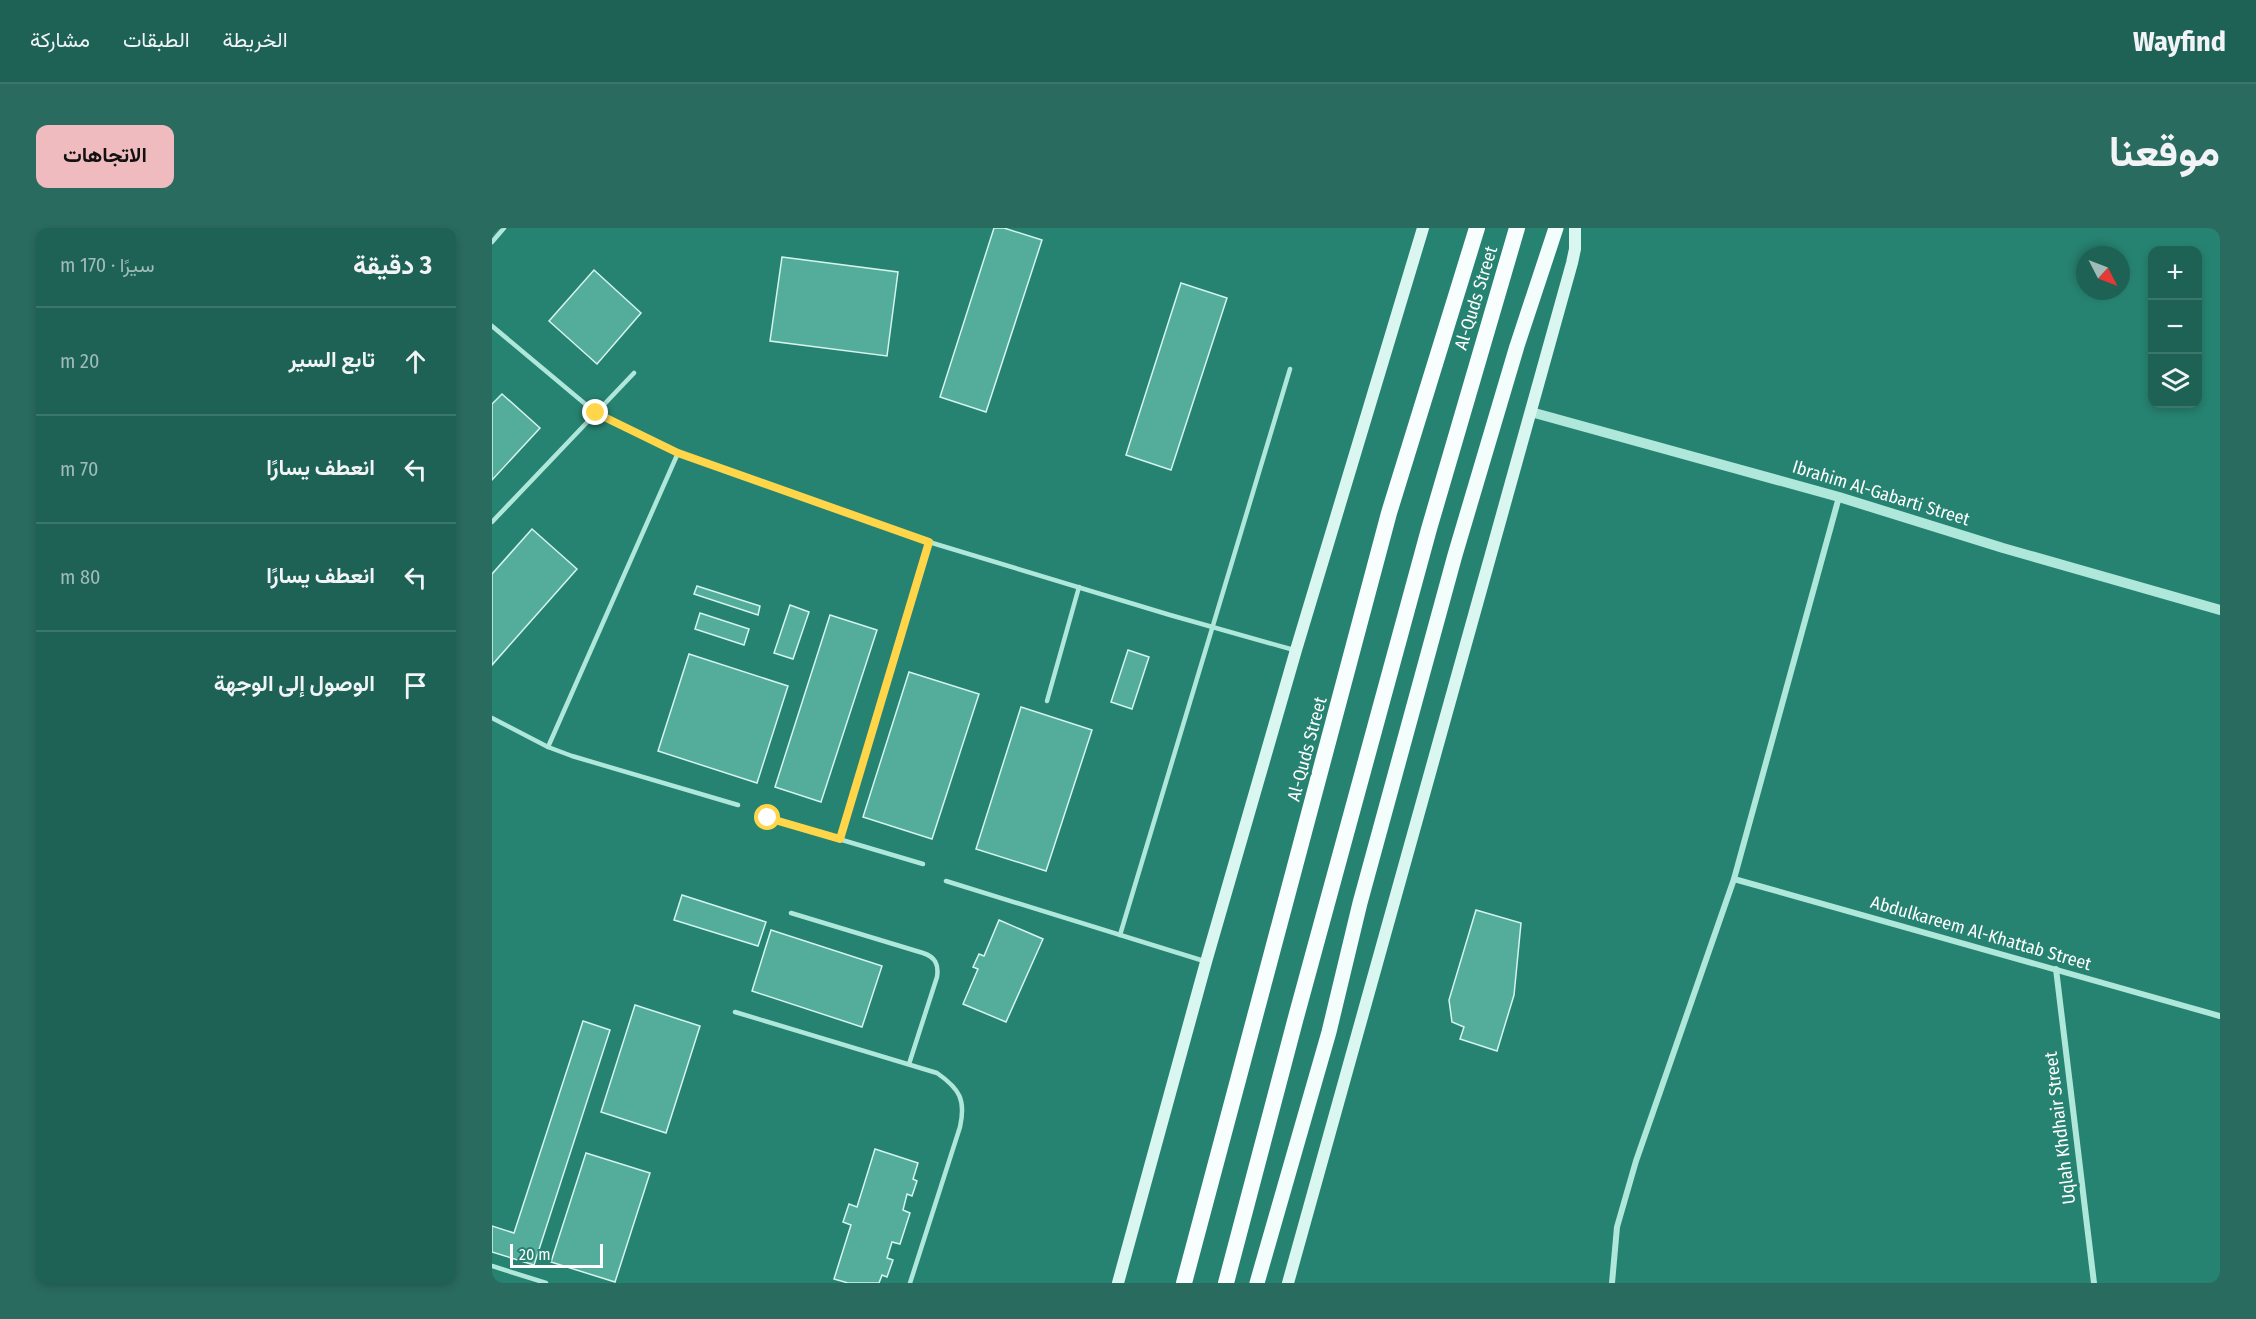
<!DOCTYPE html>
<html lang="ar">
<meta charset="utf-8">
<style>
:root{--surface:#1d6255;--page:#2a6b5f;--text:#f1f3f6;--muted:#a0bcb9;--line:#3b766c;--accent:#f0bbbf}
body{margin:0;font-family:"Fira Sans Condensed",Vazirmatn,sans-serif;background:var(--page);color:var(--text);direction:rtl}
.controls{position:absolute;right:18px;top:18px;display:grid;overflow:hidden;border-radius:12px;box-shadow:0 3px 9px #0003}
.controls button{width:54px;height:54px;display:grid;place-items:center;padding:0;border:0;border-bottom:2px solid var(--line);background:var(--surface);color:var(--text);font:30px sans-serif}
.compass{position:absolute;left:1584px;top:18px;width:54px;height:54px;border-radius:50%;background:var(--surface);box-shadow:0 3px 9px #0003;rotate:132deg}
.scale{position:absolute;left:18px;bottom:15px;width:93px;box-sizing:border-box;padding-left:6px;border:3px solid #fff;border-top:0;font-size:16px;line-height:21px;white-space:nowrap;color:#fff;-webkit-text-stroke:4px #278371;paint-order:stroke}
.stop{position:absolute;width:18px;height:18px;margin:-14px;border:4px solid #ffd54a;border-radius:50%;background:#fff}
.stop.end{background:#ffd54a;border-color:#fff;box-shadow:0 2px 6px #0008}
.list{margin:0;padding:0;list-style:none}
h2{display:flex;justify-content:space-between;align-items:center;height:78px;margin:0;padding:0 24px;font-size:26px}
h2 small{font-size:20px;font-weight:400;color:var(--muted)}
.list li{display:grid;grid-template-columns:39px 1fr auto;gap:18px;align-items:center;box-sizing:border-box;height:108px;padding:0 24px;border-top:2px solid var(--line)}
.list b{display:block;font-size:22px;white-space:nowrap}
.list em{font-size:20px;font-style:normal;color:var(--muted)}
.icon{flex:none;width:33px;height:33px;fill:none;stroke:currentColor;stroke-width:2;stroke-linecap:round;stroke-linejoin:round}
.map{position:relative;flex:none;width:1728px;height:1055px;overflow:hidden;direction:ltr;border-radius:12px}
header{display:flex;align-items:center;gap:36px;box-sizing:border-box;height:84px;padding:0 30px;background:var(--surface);border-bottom:2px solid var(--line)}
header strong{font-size:28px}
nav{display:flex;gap:33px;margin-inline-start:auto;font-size:21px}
.intro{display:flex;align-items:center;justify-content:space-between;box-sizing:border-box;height:144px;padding:0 36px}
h1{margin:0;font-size:42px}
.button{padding:15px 27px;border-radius:12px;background:var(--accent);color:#111;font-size:21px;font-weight:700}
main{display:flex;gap:36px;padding:0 36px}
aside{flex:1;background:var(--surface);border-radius:12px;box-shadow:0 3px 9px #0003}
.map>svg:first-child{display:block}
.building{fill:#54ac9a;stroke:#d4f5ee;stroke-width:1.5}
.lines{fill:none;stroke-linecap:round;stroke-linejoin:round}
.service{stroke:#b0e7db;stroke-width:4.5}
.minor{stroke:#b0e7db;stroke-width:6}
.tertiary{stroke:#b0e7db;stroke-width:10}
.secondary{stroke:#daf6f1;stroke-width:12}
.primary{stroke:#f2fdfc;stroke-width:15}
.trunk{stroke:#f8fefe;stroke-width:16}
.route{stroke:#ffd54a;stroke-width:8}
.labels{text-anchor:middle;stroke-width:6;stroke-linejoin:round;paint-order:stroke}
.street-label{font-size:18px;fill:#fff;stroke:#278371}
</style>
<header>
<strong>Wayfind</strong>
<nav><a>الخريطة</a><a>الطبقات</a><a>مشاركة</a></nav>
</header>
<div class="intro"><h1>موقعنا</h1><a class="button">الاتجاهات</a></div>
<main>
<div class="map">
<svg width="1728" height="1055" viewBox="0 0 1728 1055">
<rect width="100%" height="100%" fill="#278371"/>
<g class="building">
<polygon points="502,0 512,0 550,12 494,184 448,169"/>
<polygon points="290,29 406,44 395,128 278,113"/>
<polygon points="102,42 149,85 105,136 57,93"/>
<polygon points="689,55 735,70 679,242 634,227"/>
<polygon points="10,166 48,200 0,252 0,176"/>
<polygon points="40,301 85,341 0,437 0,346"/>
<polygon points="205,358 268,378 266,387 202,366"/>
<polygon points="298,377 317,384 301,431 282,425"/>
<polygon points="208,385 257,401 252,417 203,401"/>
<polygon points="338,387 385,402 329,574 283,559"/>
<polygon points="636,422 657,429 640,481 619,474"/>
<polygon points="197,426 296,458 265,555 166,523"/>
<polygon points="417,444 487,466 440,611 371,589"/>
<polygon points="529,479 600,502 554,643 484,621"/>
<polygon points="190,667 274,694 266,718 182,692"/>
<polygon points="984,682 1029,695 1022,767 1005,823 968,811 972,799 960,794 957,772"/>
<polygon points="507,692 551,711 514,794 471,776 486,741 481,739 487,726 492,728"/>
<polygon points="279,702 390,738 370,799 260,763"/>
<polygon points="143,777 208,798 174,905 109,884"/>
<polygon points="91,793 118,802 42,1037 0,1024 0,998 22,1005"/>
<polygon points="383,921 426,935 421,951 425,953 420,968 415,966 411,982 418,985 408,1016 400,1014 395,1030 401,1032 395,1049 390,1047 387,1055 356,1055 342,1051 359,997 351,994 357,976 365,979"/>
<polygon points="94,925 158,945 123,1054 59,1034"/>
</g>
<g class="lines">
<g class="service">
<polyline points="0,14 12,0"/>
<polyline points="0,98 104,185 186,225 437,314 678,387 802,422"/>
<polyline points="0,294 142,145"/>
<polyline points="555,473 587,359"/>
<polyline points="0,490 56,519 80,528 246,577"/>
<polyline points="56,519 186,225"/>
<polyline points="276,590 431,636"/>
<polyline points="348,611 437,314"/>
<polyline points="454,653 712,733"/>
<path d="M 299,685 L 431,725 C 443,729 447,736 445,749 L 417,836"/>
<polyline points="628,707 798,141"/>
<path d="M 243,784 L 445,845 C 468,861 474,872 468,899 L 418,1055"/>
<polyline points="0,1038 54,1055"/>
</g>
<g class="minor">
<polyline points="1242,651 1728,788"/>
<polyline points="1564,741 1602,1055"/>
<polyline points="1120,1055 1125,999 1144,933 1242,651 1347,269"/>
</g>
<polyline class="tertiary" points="1039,184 1347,269 1511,320 1728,382"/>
<g class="secondary">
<polyline points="626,1055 714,734 804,422 931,0"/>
<polyline points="796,1055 1080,35 1083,21 1083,0"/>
</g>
<polyline class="primary" points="765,1055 837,804 868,675 963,327 1025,118 1064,0"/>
<g class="trunk">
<polyline points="692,1055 897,285 985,0"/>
<polyline points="734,1055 803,793 937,301 1025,0"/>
</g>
</g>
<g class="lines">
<polyline class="route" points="104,185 186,225 437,314 348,611 276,590"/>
</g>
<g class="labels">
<g class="street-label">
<text transform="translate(984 70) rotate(-73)" y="6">Al-Quds Street</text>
<text transform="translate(1389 265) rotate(17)" y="6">Ibrahim Al-Gabarti Street</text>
<text transform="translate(815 521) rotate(-75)" y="6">Al-Quds Street</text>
<text transform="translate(1489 705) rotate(16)" y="6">Abdulkareem Al-Khattab Street</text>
<text transform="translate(1568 900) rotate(-97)" y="6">Uqlah Khdhair Street</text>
</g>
</g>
</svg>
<div class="controls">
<button>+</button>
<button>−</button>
<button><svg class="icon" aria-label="layers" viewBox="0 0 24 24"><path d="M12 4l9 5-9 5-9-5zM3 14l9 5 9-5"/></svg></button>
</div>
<svg class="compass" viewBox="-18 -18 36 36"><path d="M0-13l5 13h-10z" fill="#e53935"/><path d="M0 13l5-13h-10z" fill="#a0bcb9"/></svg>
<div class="scale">20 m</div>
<div class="stop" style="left:276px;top:590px"></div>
<div class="stop end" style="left:104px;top:185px"></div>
</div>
<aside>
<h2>3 دقيقة<small>سيرًا · 170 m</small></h2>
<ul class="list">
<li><svg class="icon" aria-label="ahead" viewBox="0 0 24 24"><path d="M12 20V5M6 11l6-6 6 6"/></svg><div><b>تابع السير</b></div><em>20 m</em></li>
<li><svg class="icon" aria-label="left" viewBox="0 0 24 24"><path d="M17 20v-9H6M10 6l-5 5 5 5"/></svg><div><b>انعطف يسارًا</b></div><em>70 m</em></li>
<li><svg class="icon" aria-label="left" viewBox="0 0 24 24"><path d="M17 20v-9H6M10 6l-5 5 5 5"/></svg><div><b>انعطف يسارًا</b></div><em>80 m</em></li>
<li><svg class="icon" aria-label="arrive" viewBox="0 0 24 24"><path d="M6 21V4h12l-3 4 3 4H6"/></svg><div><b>الوصول إلى الوجهة</b></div></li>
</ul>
</aside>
</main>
